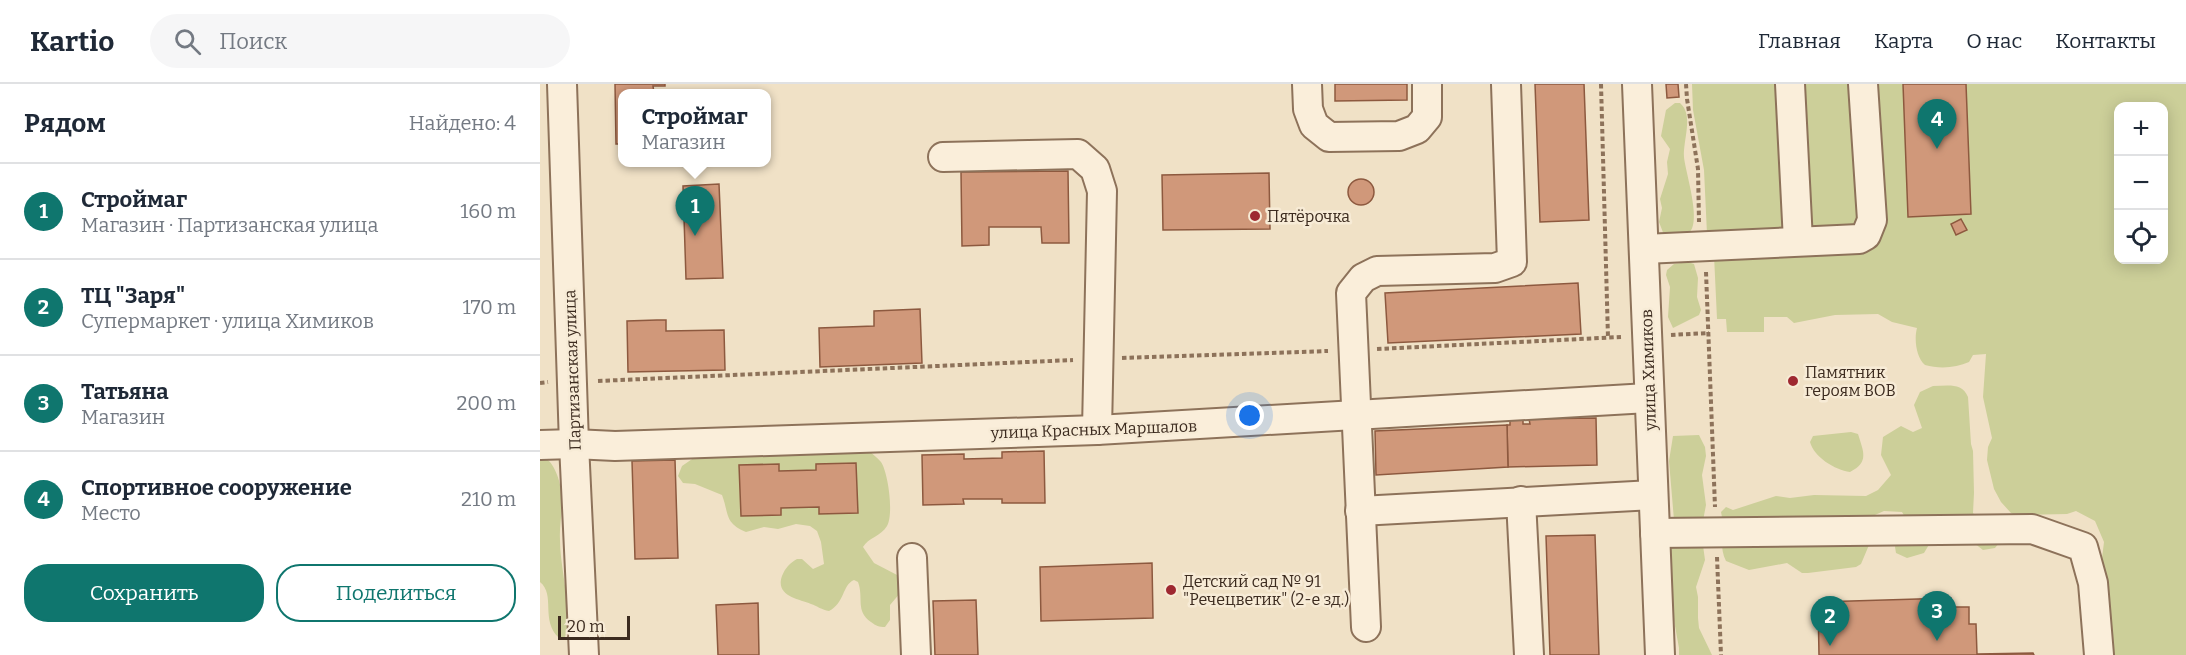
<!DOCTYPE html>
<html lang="ru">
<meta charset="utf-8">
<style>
:root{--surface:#fff;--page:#f6f6f7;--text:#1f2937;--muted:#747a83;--line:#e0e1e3;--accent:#0f766e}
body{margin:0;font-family:Bitter,serif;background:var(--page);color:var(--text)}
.controls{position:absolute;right:18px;top:18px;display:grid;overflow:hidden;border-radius:12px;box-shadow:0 3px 15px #0003}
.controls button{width:54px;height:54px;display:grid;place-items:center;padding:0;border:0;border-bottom:2px solid var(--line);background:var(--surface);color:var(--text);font:30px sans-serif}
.scale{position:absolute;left:18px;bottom:15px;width:72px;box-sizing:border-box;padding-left:6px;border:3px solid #3c2b1f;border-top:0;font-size:16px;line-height:21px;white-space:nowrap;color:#3c2b1f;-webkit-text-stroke:4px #f7ebd6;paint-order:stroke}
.you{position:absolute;left:710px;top:332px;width:21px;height:21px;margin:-15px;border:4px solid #fff;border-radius:50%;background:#1a73e8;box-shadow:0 0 0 9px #1a73e833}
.badge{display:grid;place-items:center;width:39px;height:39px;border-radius:50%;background:var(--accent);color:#fff;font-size:20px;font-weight:700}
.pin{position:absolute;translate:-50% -50px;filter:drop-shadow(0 2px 3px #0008)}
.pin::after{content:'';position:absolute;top:32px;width:21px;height:18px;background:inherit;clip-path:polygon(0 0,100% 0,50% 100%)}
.popup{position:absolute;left:78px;top:5px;width:153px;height:78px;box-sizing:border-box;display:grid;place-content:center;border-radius:12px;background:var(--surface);filter:drop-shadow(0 2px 4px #0005);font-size:20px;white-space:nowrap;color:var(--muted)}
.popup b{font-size:22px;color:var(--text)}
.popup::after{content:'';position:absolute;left:50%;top:100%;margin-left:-12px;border:12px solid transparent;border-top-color:var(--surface)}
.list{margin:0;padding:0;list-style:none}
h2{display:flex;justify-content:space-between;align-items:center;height:78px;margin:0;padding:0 24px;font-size:26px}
h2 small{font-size:20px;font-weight:400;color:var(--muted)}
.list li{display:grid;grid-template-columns:39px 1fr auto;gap:18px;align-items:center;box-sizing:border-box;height:96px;padding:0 24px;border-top:2px solid var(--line)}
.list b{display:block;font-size:22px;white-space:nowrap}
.list p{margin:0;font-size:20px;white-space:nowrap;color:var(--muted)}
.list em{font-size:20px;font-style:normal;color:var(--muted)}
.actions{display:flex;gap:12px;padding:18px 24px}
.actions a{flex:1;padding:14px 0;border:2px solid var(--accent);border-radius:24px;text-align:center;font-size:21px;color:var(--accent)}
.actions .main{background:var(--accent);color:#fff}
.icon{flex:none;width:33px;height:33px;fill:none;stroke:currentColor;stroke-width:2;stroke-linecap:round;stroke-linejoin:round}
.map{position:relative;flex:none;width:1646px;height:571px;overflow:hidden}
header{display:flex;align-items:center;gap:36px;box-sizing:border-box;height:84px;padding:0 30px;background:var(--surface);border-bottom:2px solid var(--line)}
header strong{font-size:28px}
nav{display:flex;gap:33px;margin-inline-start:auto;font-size:21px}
.search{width:420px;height:54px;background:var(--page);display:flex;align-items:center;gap:15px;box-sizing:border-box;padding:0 21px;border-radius:33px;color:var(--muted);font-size:22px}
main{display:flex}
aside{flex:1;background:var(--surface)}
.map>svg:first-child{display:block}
.green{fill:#cccf99;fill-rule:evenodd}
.building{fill:#d0987a;stroke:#8d593f;stroke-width:1.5}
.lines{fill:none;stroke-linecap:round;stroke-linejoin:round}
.minor-casing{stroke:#8d725a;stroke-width:32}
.path{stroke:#8d725a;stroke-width:4;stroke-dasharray:4.5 3;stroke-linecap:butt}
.minor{stroke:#faeeda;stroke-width:28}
.poi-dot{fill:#9e2830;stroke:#f7ebd6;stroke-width:2}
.labels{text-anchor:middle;stroke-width:5;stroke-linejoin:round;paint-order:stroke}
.poi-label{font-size:16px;fill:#3c2b1f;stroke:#f7ebd6;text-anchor:start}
.street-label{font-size:16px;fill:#3c2b1f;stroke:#f7ebd6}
</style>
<header>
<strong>Kartio</strong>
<div class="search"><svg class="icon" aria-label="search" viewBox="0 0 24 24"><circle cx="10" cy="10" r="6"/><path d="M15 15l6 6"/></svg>Поиск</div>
<nav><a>Главная</a><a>Карта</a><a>О нас</a><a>Контакты</a></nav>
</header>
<main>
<aside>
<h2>Рядом<small>Найдено: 4</small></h2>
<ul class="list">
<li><span class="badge">1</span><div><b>Строймаг</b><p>Магазин · Партизанская улица</p></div><em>160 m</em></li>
<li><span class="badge">2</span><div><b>ТЦ &quot;Заря&quot;</b><p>Супермаркет · улица Химиков</p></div><em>170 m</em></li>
<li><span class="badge">3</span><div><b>Татьяна</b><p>Магазин</p></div><em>200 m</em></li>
<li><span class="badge">4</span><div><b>Спортивное сооружение</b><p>Место</p></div><em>210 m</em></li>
</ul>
<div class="actions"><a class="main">Сохранить</a><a>Поделиться</a></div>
</aside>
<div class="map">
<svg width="1646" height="571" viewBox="0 0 1646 571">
<rect width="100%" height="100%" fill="#f0e1c6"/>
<g class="green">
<path d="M 1152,0 L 1646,0 L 1646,571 L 1563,571 L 1570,541 L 1571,527 L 1563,505 L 1561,482 L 1564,458 L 1555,437 L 1536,427 L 1527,430 L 1476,431 L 1471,429 L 1461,418 L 1454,405 L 1447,376 L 1448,363 L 1452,354 L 1443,313 L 1446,270 L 1433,271 L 1429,278 C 1416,284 1399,285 1385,281 C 1376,273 1374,255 1377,244 L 1352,238 L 1338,230 L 1295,231 L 1254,239 L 1247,233 L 1224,233 L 1224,248 L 1187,248 L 1186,235 L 1177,235 L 1173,150 L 1167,150 L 1164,86 L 1153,26 ZM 1578,22 L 1624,22 L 1624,176 L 1578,176 Z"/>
<path d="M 1135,19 L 1140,19 C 1154,31 1143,56 1144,73 C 1145,87 1164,143 1147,150 C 1141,153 1130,151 1124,151 L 1119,138 L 1122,124 L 1120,115 L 1128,90 L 1127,78 L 1130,65 L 1121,52 L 1126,26 Z"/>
<polygon points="1148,178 1154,180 1158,194 1157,213 1161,226 1159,231 1133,244 1128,233 1130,203 1126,191 1127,186 1134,180"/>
<path d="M 1393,302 C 1407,302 1422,298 1428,313 L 1431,360 L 1433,367 L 1434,409 L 1433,429 L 1459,459 L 1455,464 L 1443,466 L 1434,459 L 1390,459 L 1384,469 L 1367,474 L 1356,469 L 1355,463 L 1356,457 L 1365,433 L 1362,428 L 1344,427 L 1328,434 L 1329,461 L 1321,480 L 1316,483 L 1268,489 L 1262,489 L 1247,479 L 1209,486 L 1186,477 C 1178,462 1185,445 1181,428 L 1186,423 L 1193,426 L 1236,412 L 1250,414 L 1274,411 L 1326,412 L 1338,406 L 1351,391 L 1341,371 L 1343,353 L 1361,342 L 1373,348 L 1382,344 L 1374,321 L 1380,308 Z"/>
<path d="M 1311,348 L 1318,350 C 1323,367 1330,378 1310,388 C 1295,386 1274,373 1270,358 L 1273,352 Z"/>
<polygon points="1159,351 1165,363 1166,372 1162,391 1166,421 1161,447 1165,476 1156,503 1158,513 1158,534 1159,544 1172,571 1139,571 1139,564 1131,520 1127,485 1135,448 1129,377 1133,352"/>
<path d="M 327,365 C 331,369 337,373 341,378 C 348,388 354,430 347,442 C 341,452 328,454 323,463 L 334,479 L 359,492 L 361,508 L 350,521 L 350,536 L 345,543 C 339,543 336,542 331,538 C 315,527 324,514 318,498 L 314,496 C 302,501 305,519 289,527 C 282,526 277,522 271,520 C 258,515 235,512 242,492 C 245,484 250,479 257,475 L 262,475 L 273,485 L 284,480 L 281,458 L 277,447 L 270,442 L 256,440 L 238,445 L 224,443 L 206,448 C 184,439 189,429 182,411 L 155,400 L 143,399 L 138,392 L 142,382 L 161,369 Z"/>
<path d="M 0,372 C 13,374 19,394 21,405 C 24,423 19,439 20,456 C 20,487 33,524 25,553 L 19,554 C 0,536 16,511 0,498 Z"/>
</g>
<g class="building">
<polygon points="75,0 125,0 125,2 113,2 114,9 83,9 83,60 76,60"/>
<polygon points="795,0 867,0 867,16 795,17"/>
<polygon points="995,0 1044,0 1049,136 1000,138"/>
<polygon points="1126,0 1138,0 1139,13 1127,14"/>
<polygon points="1363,0 1426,0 1431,130 1368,133"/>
<polygon points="528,87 529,159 502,159 501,143 449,143 449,161 422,162 421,88"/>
<polygon points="729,89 730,145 623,146 622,91"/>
<circle cx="821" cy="108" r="13"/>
<polygon points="179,100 183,194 146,195 143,102"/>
<polygon points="1421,135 1427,146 1416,151 1411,140"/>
<polygon points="1038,199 1041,250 848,259 845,209"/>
<polygon points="380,225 382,279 280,283 279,244 334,242 334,227"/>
<polygon points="117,236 126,236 126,247 184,246 185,286 88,288 87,237"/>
<polygon points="1056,334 1057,381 968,383 967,341 970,341 970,336 983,335 983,340 990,340 989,335"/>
<polygon points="967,341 968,383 836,391 835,347"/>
<polygon points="504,367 505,419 462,419 462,415 423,415 424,420 383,421 382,371 424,370 424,375 462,374 462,368"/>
<polygon points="135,376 138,474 95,475 92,377"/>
<polygon points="316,379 318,429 279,430 279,423 241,424 241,431 201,432 199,381 239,380 239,387 276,386 276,380"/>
<polygon points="1055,451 1059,571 1010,571 1006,452"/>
<polygon points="612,479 613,534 501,537 500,483"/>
<polygon points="1411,514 1411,523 1429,523 1429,540 1436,540 1437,570 1493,569 1494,571 1279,571 1278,518"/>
<polygon points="436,516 438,571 395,571 393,517"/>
<polygon points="218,519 219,571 178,571 176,521"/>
</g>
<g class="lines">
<g class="minor-casing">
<g id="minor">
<polyline points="22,0 34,360 44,571"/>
<polyline points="767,0 768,25 774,41 789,53 859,52 877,45 887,33 887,0"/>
<polyline points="1097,0 1120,571"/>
<polyline points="1250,0 1258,157"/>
<polyline points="403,73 538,70 555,85 562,107 557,346"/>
<polyline points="1104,165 1319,155 1326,151 1332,136 1323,0"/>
<polyline points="0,361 34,360 75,362 557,346 1108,314"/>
<polyline points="981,417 989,571"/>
<polyline points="820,427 1113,411"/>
<polyline points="1115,449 1492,445 1543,463 1553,499 1559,571"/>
<polyline points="372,474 376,571"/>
<polyline points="826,543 811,209 823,194 837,187 955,184 972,178 966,0"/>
</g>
</g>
<g class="path">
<polyline points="1061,0 1068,254"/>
<polyline points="1146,0 1147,15 1158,85 1159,138"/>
<polyline points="1166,188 1175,423"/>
<polyline points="1131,251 1169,249"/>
<polyline points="837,265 1081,253"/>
<polyline points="582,274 788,267"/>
<polyline points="58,297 533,276"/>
<polyline points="0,299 8,298"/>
<polyline points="1177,473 1181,571"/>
</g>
<use href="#minor" class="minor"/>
</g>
<g class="poi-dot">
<circle cx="715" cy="132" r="6"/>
<circle cx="1253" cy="297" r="6"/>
<circle cx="631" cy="506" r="6"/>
</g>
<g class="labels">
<g class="poi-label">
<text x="727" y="138">Пятёрочка</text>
<text x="1265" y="294">Памятник<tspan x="1265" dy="18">героям ВОВ</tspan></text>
<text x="643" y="503">Детский сад № 91<tspan x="643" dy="18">"Речецветик" (2-е зд.)</tspan></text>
</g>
<g class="street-label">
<text transform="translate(32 286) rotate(-92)" y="6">Партизанская улица</text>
<text transform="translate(1108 286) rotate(-92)" y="6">улица Химиков</text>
<text transform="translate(554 345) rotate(-2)" y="6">улица Красных Маршалов</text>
</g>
</g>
</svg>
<div class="controls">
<button>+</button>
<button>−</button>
<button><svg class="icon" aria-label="locate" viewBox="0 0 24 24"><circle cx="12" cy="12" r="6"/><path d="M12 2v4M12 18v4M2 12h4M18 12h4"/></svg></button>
</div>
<div class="scale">20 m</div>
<div class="you"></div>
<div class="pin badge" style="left:155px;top:152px">1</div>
<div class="popup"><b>Строймаг</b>Магазин</div>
<div class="pin badge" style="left:1290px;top:562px">2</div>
<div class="pin badge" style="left:1397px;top:557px">3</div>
<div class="pin badge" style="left:1397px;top:65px">4</div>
</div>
</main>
